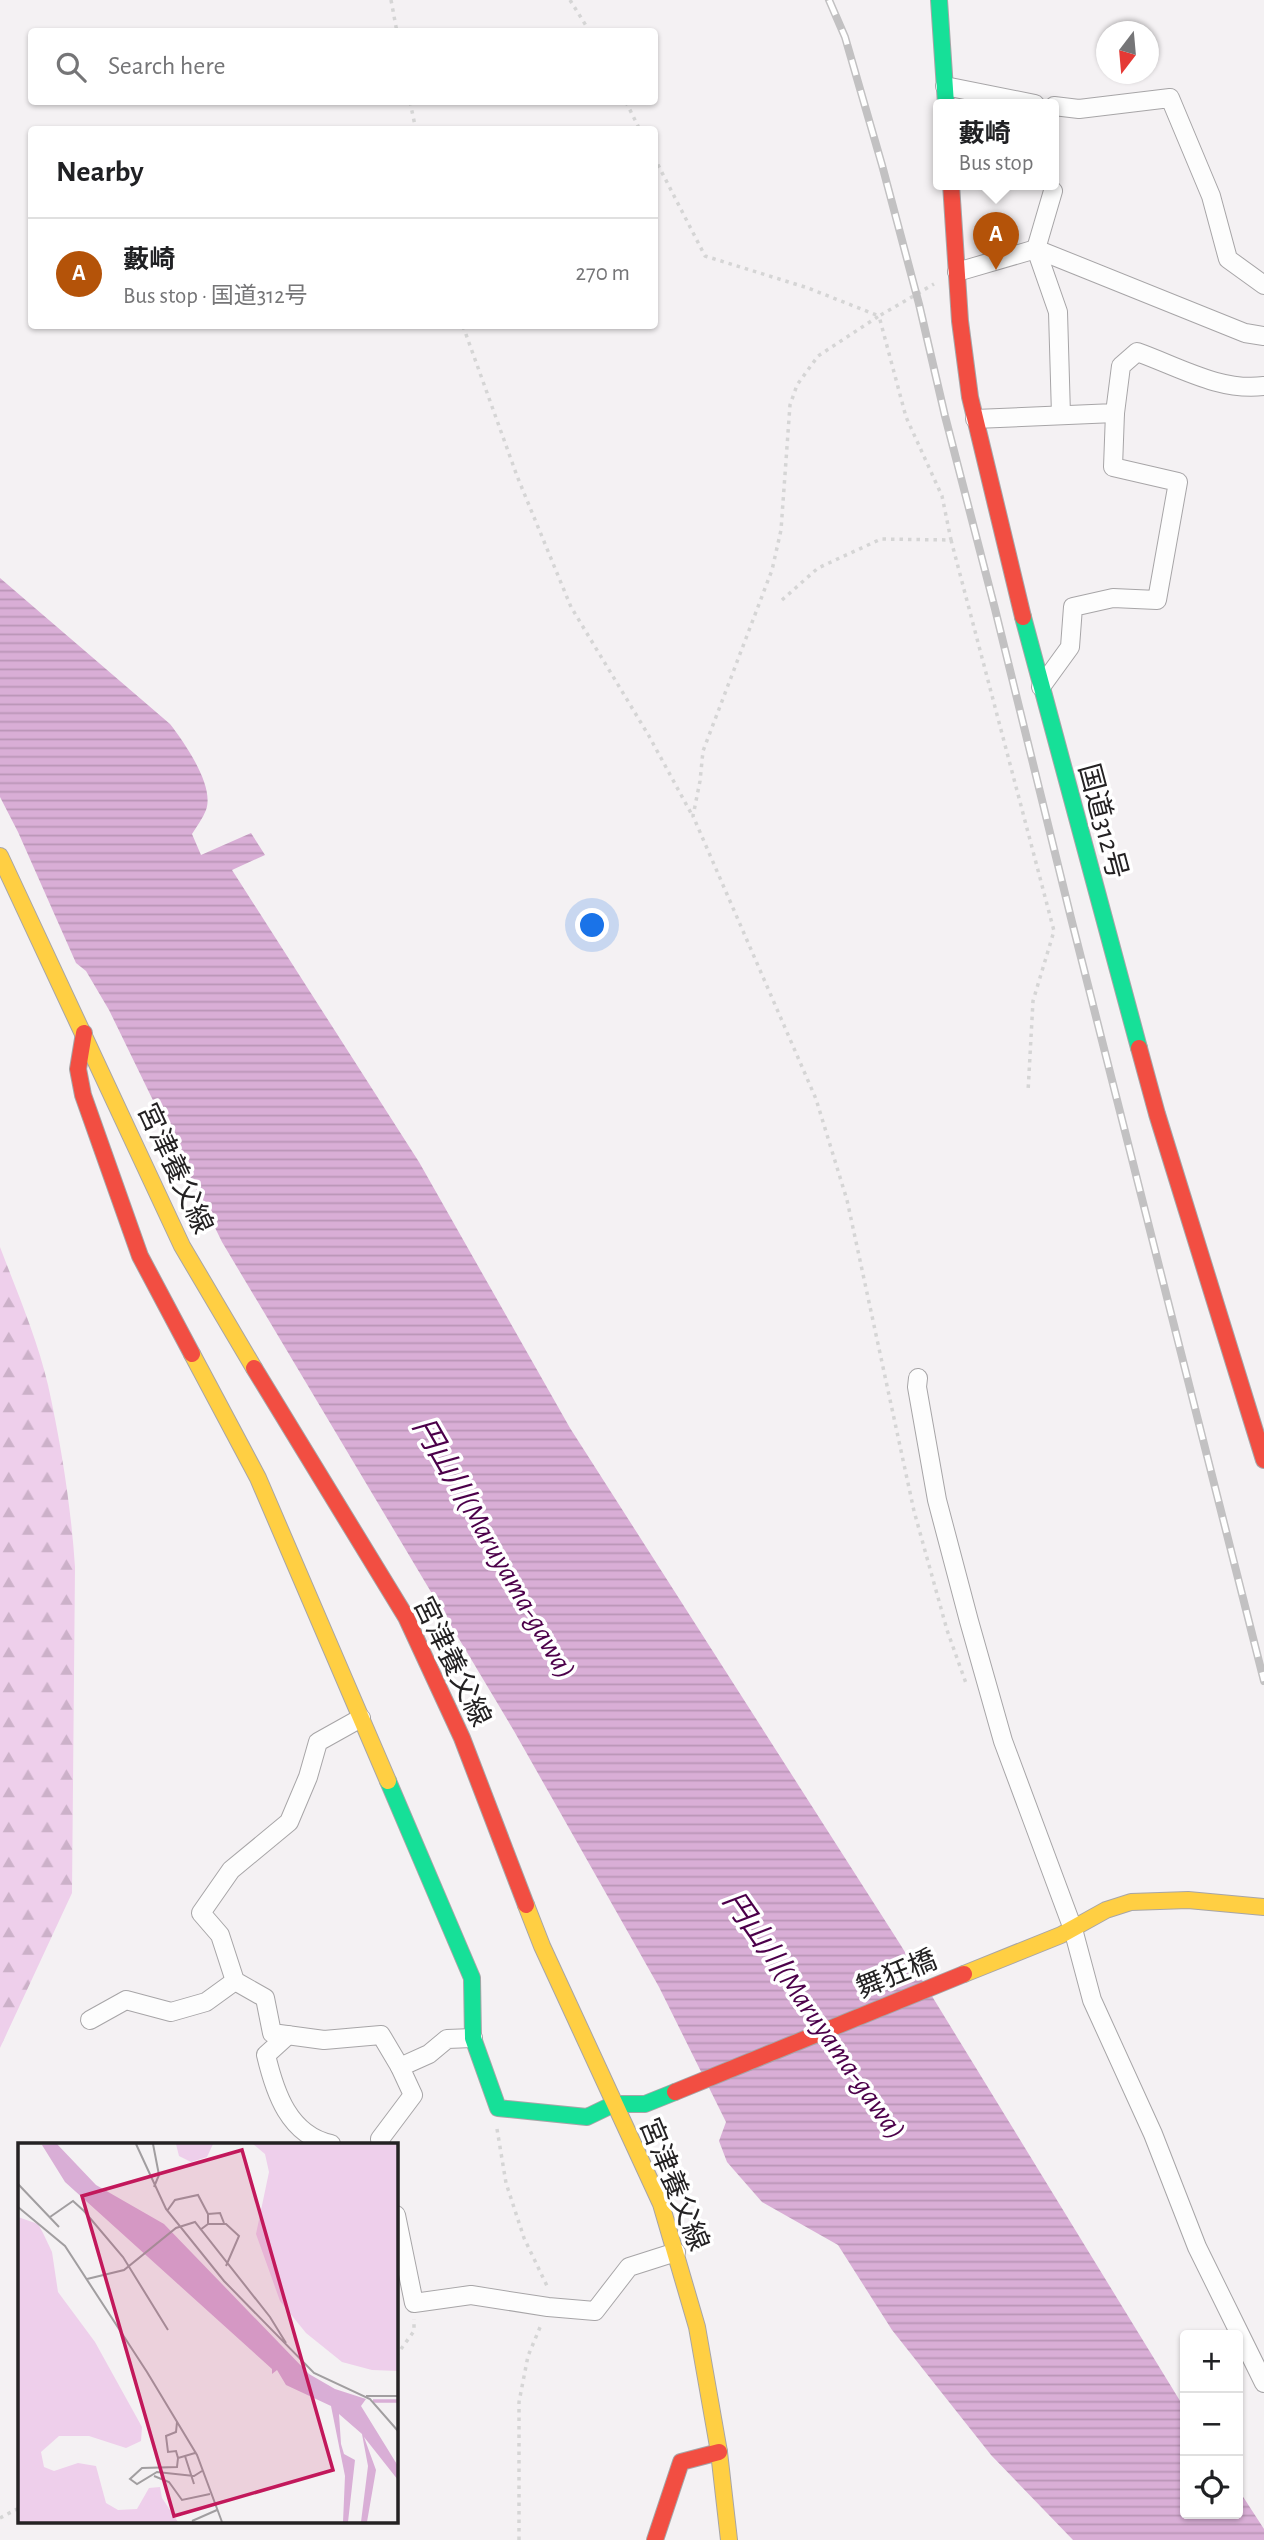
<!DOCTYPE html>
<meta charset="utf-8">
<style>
:root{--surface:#fff;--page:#f2f2f2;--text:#202124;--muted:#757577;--line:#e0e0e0;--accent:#b45309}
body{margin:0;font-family:"Alegreya Sans","Noto Sans JP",sans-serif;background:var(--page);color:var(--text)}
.controls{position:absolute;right:21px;bottom:21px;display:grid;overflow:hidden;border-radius:7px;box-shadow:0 2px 5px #0004}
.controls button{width:63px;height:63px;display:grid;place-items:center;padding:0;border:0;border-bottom:2px solid var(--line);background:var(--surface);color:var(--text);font:35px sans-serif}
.compass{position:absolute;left:1096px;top:21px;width:63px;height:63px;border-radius:50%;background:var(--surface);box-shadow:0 2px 5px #0004;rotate:196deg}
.you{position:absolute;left:593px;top:926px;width:24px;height:24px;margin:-18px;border:5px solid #fff;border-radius:50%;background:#1a73e8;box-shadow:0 0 0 10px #1a73e833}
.badge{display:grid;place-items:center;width:46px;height:46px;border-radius:50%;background:var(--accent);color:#fff;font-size:23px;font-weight:700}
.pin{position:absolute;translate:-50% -58px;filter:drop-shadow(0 2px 4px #0008)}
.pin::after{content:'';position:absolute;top:37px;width:24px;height:21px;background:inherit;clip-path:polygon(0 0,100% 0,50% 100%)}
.popup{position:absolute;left:933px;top:99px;width:126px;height:91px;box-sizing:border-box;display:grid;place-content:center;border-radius:7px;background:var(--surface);filter:drop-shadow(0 2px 5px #0005);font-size:23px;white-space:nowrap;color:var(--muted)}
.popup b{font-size:26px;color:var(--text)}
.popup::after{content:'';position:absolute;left:50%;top:100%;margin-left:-14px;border:14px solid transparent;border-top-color:var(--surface)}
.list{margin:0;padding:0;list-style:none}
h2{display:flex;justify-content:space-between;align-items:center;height:91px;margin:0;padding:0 28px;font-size:30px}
h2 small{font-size:23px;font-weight:400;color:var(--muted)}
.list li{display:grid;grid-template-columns:46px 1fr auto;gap:21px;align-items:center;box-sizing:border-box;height:112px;padding:0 28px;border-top:2px solid var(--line)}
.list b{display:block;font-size:26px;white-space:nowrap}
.list p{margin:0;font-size:23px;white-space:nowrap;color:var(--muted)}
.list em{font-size:23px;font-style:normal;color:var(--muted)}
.icon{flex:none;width:38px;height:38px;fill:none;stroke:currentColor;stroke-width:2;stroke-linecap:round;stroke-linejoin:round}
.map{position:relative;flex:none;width:1264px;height:2540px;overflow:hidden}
.search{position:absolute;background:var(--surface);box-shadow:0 2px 5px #0004;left:28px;top:28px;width:630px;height:77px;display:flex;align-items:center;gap:18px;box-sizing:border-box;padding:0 24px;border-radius:7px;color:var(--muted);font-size:26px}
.panel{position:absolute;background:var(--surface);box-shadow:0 2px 5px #0004;left:28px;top:126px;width:630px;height:203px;border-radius:7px}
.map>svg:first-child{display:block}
.forest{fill:url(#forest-firs)}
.water{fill:url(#water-rules)}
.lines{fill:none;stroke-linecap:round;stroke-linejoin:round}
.street-casing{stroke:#a7a5a7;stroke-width:20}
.fast-casing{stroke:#a7a5a7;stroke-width:18}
.slow-casing{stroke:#a7a5a7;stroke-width:18}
.jam-casing{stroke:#a7a5a7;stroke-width:18}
.path{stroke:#d5d5d5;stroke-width:3.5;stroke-dasharray:3.5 5;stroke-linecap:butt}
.street{stroke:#fdfdfd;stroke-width:18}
.fast{stroke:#16e098;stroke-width:16}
.slow{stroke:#ffcf43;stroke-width:16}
.jam{stroke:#f24e42;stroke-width:16}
.rail-casing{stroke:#c2c1c2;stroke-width:8}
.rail{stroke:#fff;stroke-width:5;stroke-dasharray:16;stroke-linecap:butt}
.labels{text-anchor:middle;stroke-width:7;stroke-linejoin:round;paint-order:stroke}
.street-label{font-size:28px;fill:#242223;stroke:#fff}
.water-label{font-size:30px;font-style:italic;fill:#4c004a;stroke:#fff}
.inset-river{fill:none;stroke:#d9aed6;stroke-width:3.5}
.inset-road{fill:none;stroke:#a19ea0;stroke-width:2}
.view{fill:#c2185b;fill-opacity:0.15;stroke:#c2185b;stroke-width:3.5}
.inset-edge{fill:none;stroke:#242223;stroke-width:3.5}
</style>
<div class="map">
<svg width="1264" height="2540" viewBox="0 0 1264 2540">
<defs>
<pattern id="forest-firs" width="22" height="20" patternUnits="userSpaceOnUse" patternTransform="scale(1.75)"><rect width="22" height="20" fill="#eecfeb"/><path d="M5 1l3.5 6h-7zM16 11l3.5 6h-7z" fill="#ccb1c9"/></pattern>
<pattern id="water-rules" width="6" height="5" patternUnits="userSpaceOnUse" patternTransform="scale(1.75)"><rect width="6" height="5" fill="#d9aed6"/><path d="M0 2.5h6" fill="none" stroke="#ba95b7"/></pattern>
</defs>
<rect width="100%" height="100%" fill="#f4f1f3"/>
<path class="forest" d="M 0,1247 C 17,1292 37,1338 48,1385 C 61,1444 71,1506 75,1567 L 72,1893 L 0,2048 Z"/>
<path class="water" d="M 0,578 L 170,724 C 184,742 215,786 206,810 C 203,818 197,826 192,834 L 201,855 L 251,833 L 265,855 L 232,870 L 419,1162 L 570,1428 L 900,1944 L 1185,2409 L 1185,2514 L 1238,2514 L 1238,2489 L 1264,2529 L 1264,2540 L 1073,2540 L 991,2455 L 892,2330 L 838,2245 L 762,2202 L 727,2162 L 719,2141 L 726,2122 L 659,1987 L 514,1731 L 222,1242 L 109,1010 L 86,971 L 76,963 L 18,832 L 0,797 Z"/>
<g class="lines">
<g class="street-casing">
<g id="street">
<polyline points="945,86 1035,104"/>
<polyline points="1054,106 1079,109 1170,98 1211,196 1228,259 1264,285"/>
<polyline points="1053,191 1036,249 1058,312 1061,415"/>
<polyline points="957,272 1036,249 1245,333 1264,336"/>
<path d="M 975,419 L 1115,413 L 1121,366 L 1137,352 C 1177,366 1220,392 1264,386"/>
<polyline points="1041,687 1070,647 1073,607 1113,598 1157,600 1178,482 1113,467 1115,413"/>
<polyline points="918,1378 917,1387 937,1500 969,1621 1003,1741 1073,1929 1092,2000 1153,2134 1197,2247 1264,2383"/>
<polyline points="361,1718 318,1742 308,1777 289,1822 231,1870 201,1913 220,1935 235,1981 265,1998 272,2033 324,2040 381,2035 400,2067"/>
<polyline points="90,2020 126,2000 171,2012 206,2002 235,1981"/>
<path d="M 288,2035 L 266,2055 C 275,2093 289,2135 331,2144"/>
<polyline points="381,2144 380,2139 413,2095 400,2067 429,2054 447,2039 473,2038"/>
<polyline points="396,2215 414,2303 471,2295 548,2307 595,2311 629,2267 676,2252"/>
</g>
</g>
<g class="fast-casing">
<g id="fast">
<polyline points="939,0 946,104"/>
<polyline points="1023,617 1139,1048"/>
<polyline points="388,1781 472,1978 473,2038 498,2108 587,2117 614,2104 645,2104 675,2092"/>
</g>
</g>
<g class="slow-casing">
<g id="slow">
<polyline points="0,856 182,1246 254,1368"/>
<polyline points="192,1354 258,1478 388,1781"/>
<polyline points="526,1905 542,1946 661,2204 697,2327 719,2452 729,2540"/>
<polyline points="964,1974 1061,1935 1106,1910 1131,1902 1188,1900 1264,1907"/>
</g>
</g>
<g class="jam-casing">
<g id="jam">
<polyline points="951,184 960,321 970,397 1023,617"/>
<polyline points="84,1033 78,1069 83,1095 140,1256 192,1354"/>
<polyline points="1139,1048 1157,1114 1264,1460"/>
<polyline points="254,1368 406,1617 462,1738 526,1905"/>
<polyline points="675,2092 964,1974"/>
<polyline points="655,2540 681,2462 719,2452"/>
</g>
</g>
<g class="path">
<polyline points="391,0 397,32"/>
<polyline points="570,0 590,32"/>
<polyline points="410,102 416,130"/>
<polyline points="626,102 640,130"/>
<polyline points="654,157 705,256 808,288 879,316 934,284"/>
<polyline points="463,326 517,476 571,607 649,736 692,815"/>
<polyline points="951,540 1054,931 1033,1001 1028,1092"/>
<polyline points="782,600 818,568 881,539 951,540 942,496 906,417 879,316 818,356 797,385 790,405 781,530 772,570 703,751 700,781 693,816 816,1099 847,1200 914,1511 947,1630 967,1686"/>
<polyline points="497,2129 506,2183 524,2238 548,2288"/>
<polyline points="396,2356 414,2331 414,2319"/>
<polyline points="0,2518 19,2508"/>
<polyline points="519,2540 519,2402 528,2356 541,2325"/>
</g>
<use href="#street" class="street"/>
<use href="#fast" class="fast"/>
<use href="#slow" class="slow"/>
<use href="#jam" class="jam"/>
<g class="rail-casing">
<polyline id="rail" points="829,0 845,37 882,165 919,304 945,416 995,609 1071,918 1264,1681"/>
</g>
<use href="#rail" class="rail"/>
</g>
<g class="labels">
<g class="street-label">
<text transform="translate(1104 821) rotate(75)" y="10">国道312号</text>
<text transform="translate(176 1168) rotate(65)" y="10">宮津養父線</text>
<text transform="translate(453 1661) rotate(64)" y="10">宮津養父線</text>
<text transform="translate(896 1973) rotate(-22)" y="10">舞狂橋</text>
<text transform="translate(675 2184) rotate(68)" y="10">宮津養父線</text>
</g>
<g class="water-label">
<text transform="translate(495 1548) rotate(60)" y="10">円山川(Maruyama-gawa)</text>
<text transform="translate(815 2015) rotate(55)" y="10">円山川(Maruyama-gawa)</text>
</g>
</g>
<g transform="translate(18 2143)">
<rect width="380" height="380" fill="#f4f1f3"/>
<path d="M 158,1 L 195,1 L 189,14 L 173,19 L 161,13 ZM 235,1 L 380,1 L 380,228 L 354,227 L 324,219 L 288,190 L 262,158 L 238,91 L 251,29 L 247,11 ZM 0,74 L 20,81 L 25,90 L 34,109 L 40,149 L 77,199 L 124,284 L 123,298 L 108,305 L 71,293 L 41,293 L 23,309 L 26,324 L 36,328 L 60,320 L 78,323 L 88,360 L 100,367 L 119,366 L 131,345 L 142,344 L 144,355 L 160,379 L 0,379 Z" fill="#eecfeb"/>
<path d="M 39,1 L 78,42 L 146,81 L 291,231 L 317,246 L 348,256 L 343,263 L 380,323 L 380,337 L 346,294 L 358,327 L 349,379 L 343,379 L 350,323 L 344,291 L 321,271 L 323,301 L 326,311 L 337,317 L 330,379 L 325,379 L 327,333 L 313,263 L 268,242 L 259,227 L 254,231 L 254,226 L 47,39 L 24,2 Z" fill="#d9aed6"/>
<path class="inset-river" d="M 355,258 L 380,258"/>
<path class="inset-road" d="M 118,1 L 148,66 L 206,138 L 296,230 L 352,256 L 380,288M 135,1 L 141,32 L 136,44M 0,41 L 41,84M 0,64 L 47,103 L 129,229 L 179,312 L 204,379M 149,68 L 157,57 L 180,52 L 190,71 L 190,81 L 182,87M 190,71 L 202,70 L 206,80M 32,74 L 55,58 L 66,68 L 105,114 L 150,187M 190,81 L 208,81 L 221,93 L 208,123M 69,136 L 106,127 L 158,85 L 177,79 L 252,174 L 268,200M 348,253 L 380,253M 159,279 L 158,289 L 148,293 L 150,309 L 158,308 L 160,315M 177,310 L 160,315 L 159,324 L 124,325 L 112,336 L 119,341 L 139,329 L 176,333 L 184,328M 167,313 L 176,341M 136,333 L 151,339 L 164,357 L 192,351M 174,378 L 199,367"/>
<path class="view" d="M 224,7 L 315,327 L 156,373 L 64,53 Z"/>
<rect width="380" height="380" class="inset-edge"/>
</g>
</svg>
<div class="controls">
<button>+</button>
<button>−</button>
<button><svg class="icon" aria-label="locate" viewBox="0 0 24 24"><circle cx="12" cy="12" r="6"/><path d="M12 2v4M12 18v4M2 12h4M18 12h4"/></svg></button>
</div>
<svg class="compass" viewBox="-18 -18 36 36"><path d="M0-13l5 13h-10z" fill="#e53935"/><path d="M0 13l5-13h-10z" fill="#757577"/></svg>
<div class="you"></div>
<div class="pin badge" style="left:996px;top:270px">A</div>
<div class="popup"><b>藪崎</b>Bus stop</div>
<div class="search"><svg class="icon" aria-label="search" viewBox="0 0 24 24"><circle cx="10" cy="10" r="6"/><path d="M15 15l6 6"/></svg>Search here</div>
<section class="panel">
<h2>Nearby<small></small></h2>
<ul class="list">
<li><span class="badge">A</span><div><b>藪崎</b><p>Bus stop · 国道312号</p></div><em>270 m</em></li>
</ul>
</section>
</div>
